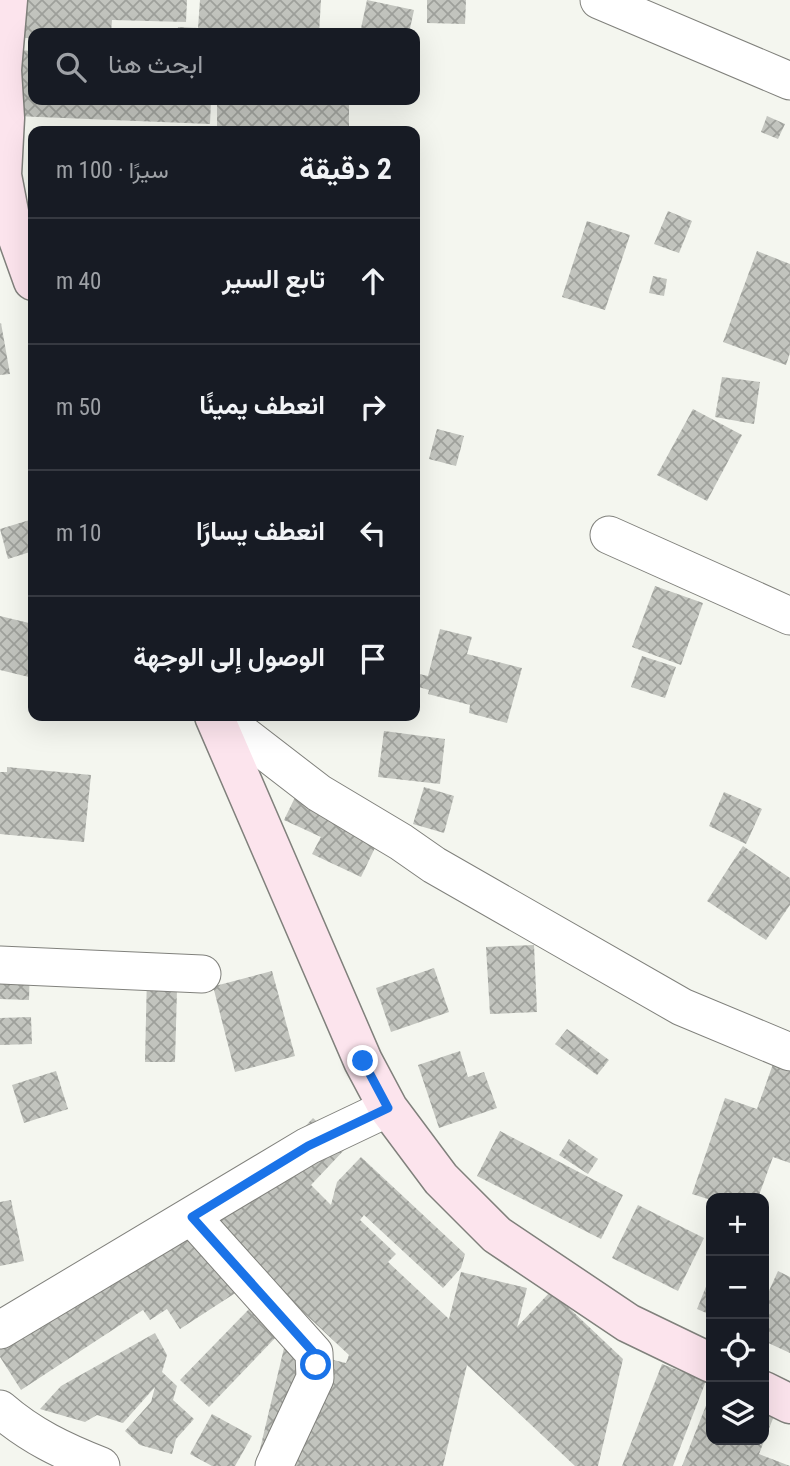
<!DOCTYPE html>
<html lang="ar">
<meta charset="utf-8">
<style>
:root{--surface:#171b24;--page:#20242c;--text:#f1f3f6;--muted:#9ea1a6;--line:#363941}
body{margin:0;font-family:"Roboto Condensed",Vazirmatn,sans-serif;background:var(--page);color:var(--text);direction:rtl}
.controls{position:absolute;right:21px;bottom:21px;display:grid;overflow:hidden;border-radius:14px;box-shadow:0 7px 28px #0002}
.controls button{width:63px;height:63px;display:grid;place-items:center;padding:0;border:0;border-bottom:2px solid var(--line);background:var(--surface);color:var(--text);font:35px sans-serif}
.stop{position:absolute;width:21px;height:21px;margin:-16px;border:5px solid #1a73e8;border-radius:50%;background:#fff}
.stop.end{background:#1a73e8;border-color:#fff;box-shadow:0 2px 7px #0008}
.list{margin:0;padding:0;list-style:none}
h2{display:flex;justify-content:space-between;align-items:center;height:91px;margin:0;padding:0 28px;font-size:30px}
h2 small{font-size:23px;font-weight:400;color:var(--muted)}
.list li{display:grid;grid-template-columns:46px 1fr auto;gap:21px;align-items:center;box-sizing:border-box;height:126px;padding:0 28px;border-top:2px solid var(--line)}
.list b{display:block;font-size:26px;white-space:nowrap}
.list em{font-size:23px;font-style:normal;color:var(--muted)}
.icon{flex:none;width:38px;height:38px;fill:none;stroke:currentColor;stroke-width:2;stroke-linecap:round;stroke-linejoin:round}
.map{position:relative;flex:none;width:790px;height:1466px;overflow:hidden;direction:ltr}
.search{position:absolute;background:var(--surface);box-shadow:0 7px 28px #0002;left:28px;top:28px;width:392px;height:77px;display:flex;align-items:center;gap:18px;box-sizing:border-box;padding:0 24px;border-radius:14px;color:var(--muted);font-size:26px}
.panel{position:absolute;background:var(--surface);box-shadow:0 7px 28px #0002;left:28px;top:126px;width:392px;height:595px;border-radius:14px;direction:rtl}
.map>svg:first-child{display:block}
.building{fill:url(#building-cross-hatch)}
.lines{fill:none;stroke-linecap:round;stroke-linejoin:round}
.minor-casing{stroke:#80817c;stroke-width:39}
.secondary-casing{stroke:#80817c;stroke-width:41}
.minor{stroke:#fff;stroke-width:37}
.secondary{stroke:#fce4ed;stroke-width:38}
.route{stroke:#1a73e8;stroke-width:9}
</style>
<div class="map">
<svg width="790" height="1466" viewBox="0 0 790 1466">
<defs>
<pattern id="building-cross-hatch" width="8" height="8" patternUnits="userSpaceOnUse" patternTransform="scale(1.75)"><rect width="8" height="8" fill="#c2c4be"/><path d="M0 0l8 8M0 8l8-8" fill="none" stroke="#9ea09b"/></pattern>
</defs>
<rect width="100%" height="100%" fill="#f4f6ef"/>
<g class="building">
<polygon points="24,0 187,0 186,22 112,20 111,33 33,33 33,38 22,38"/>
<polygon points="200,0 321,0 319,33 177,33 178,27 198,28"/>
<polygon points="367,0 414,10 409,33 360,33"/>
<polygon points="427,0 466,0 465,24 427,23"/>
<polygon points="18,50 33,51 33,100 211,100 210,124 15,116"/>
<rect x="217" y="100" width="132" height="31"/>
<polygon points="767,116 785,124 778,139 761,132"/>
<polygon points="668,211 692,221 679,253 654,244"/>
<polygon points="587,221 630,235 605,310 562,297"/>
<polygon points="757,251 790,264 790,353 786,365 723,342"/>
<polygon points="653,276 667,279 664,296 649,293"/>
<polygon points="1,323 10,374 0,375 0,324"/>
<polygon points="722,377 760,382 754,424 715,417"/>
<polygon points="693,409 742,435 707,501 657,475"/>
<polygon points="437,429 464,436 456,466 429,459"/>
<polygon points="33,519 33,551 8,559 0,529"/>
<polygon points="655,586 703,603 681,665 632,647"/>
<polygon points="0,616 33,624 33,678 0,670"/>
<polygon points="440,629 472,637 467,654 522,668 507,723 469,713 470,705 428,694 429,690 415,686 415,673 428,676"/>
<polygon points="642,656 676,667 665,698 631,687"/>
<polygon points="384,731 445,739 440,784 378,777"/>
<polygon points="7,767 91,775 84,842 0,834 0,772 7,772"/>
<polygon points="424,787 454,796 444,833 413,824"/>
<polygon points="299,789 384,829 361,877 312,854 321,837 284,820"/>
<polygon points="724,792 762,809 746,844 709,826"/>
<polygon points="743,846 790,878 790,905 766,940 707,901"/>
<polygon points="534,945 537,1012 490,1014 486,947"/>
<polygon points="0,959 30,960 29,1000 0,999"/>
<polygon points="434,968 449,1012 391,1032 376,988"/>
<polygon points="272,971 295,1056 235,1072 214,990 177,989 175,1062 145,1062 147,975 215,976 215,986"/>
<polygon points="31,1017 32,1044 0,1045 0,1018"/>
<polygon points="567,1029 609,1060 597,1075 555,1044"/>
<polygon points="779,1047 790,1051 790,1163 773,1157 758,1198 711,1200 692,1194 725,1098 757,1109"/>
<polygon points="460,1051 468,1077 484,1072 497,1108 439,1128 418,1065"/>
<polygon points="56,1071 68,1109 24,1123 12,1085"/>
<polygon points="313,1118 346,1148 311,1185 331,1205 337,1182 361,1157 465,1254 461,1268 443,1288 364,1215 360,1220 396,1254 388,1262 449,1319 461,1272 527,1288 517,1327 551,1291 623,1359 598,1466 575,1466 467,1365 443,1466 256,1466 284,1348 346,1363 349,1355 192,1208 213,1186 238,1210 242,1194"/>
<polygon points="500,1131 623,1195 601,1239 477,1176"/>
<polygon points="569,1139 598,1159 588,1174 559,1155"/>
<polygon points="11,1200 24,1261 0,1266 0,1202"/>
<polygon points="638,1205 704,1238 678,1291 612,1258"/>
<polygon points="188,1211 240,1290 180,1329 167,1309 150,1320 143,1310 21,1390 0,1357 0,1323"/>
<polygon points="778,1271 790,1277 790,1353 764,1341 764,1302"/>
<polygon points="711,1274 711,1315 697,1309"/>
<polygon points="251,1307 279,1334 209,1407 180,1380"/>
<polygon points="155,1333 167,1355 162,1372 177,1386 173,1400 194,1419 176,1439 172,1454 140,1445 125,1431 151,1402 155,1387 123,1423 97,1415 85,1422 40,1409 61,1386"/>
<polygon points="662,1364 706,1381 673,1466 622,1466"/>
<polygon points="711,1393 711,1440 764,1440 764,1413 774,1416 759,1454 790,1466 682,1466"/>
<polygon points="212,1414 252,1436 235,1466 212,1466 190,1454"/>
</g>
<g class="lines">
<g class="minor-casing">
<g id="minor">
<polyline points="599,0 790,81"/>
<polyline points="609,535 790,616"/>
<polyline points="219,716 319,793 401,842 434,865 682,1007 790,1052"/>
<polyline points="0,965 202,974"/>
<polyline points="192,1217 314,1353 315,1378 274,1466"/>
<polyline points="0,1330 308,1146 388,1108"/>
<path d="M 0,1409 C 31,1436 63,1451 101,1466"/>
</g>
</g>
<g class="secondary-casing">
<g id="secondary">
<polyline points="8,0 2,70 5,118 2,175 10,217 33,281"/>
<polyline points="214,716 363,1061 388,1108 441,1179 497,1235 628,1323 711,1363"/>
<polyline points="764,1391 790,1404"/>
</g>
</g>
<use href="#minor" class="minor"/>
<use href="#secondary" class="secondary"/>
</g>
<g class="lines">
<polyline class="route" points="316,1365 314,1353 192,1217 308,1146 388,1108 363,1061"/>
</g>
</svg>
<div class="controls">
<button>+</button>
<button>−</button>
<button><svg class="icon" aria-label="locate" viewBox="0 0 24 24"><circle cx="12" cy="12" r="6"/><path d="M12 2v4M12 18v4M2 12h4M18 12h4"/></svg></button>
<button><svg class="icon" aria-label="layers" viewBox="0 0 24 24"><path d="M12 4l9 5-9 5-9-5zM3 14l9 5 9-5"/></svg></button>
</div>
<div class="stop" style="left:316px;top:1365px"></div>
<div class="stop end" style="left:363px;top:1061px"></div>
<div class="search"><svg class="icon" aria-label="search" viewBox="0 0 24 24"><circle cx="10" cy="10" r="6"/><path d="M15 15l6 6"/></svg>ابحث هنا</div>
<section class="panel">
<h2>2 دقيقة<small>سيرًا · 100 m</small></h2>
<ul class="list">
<li><svg class="icon" aria-label="ahead" viewBox="0 0 24 24"><path d="M12 20V5M6 11l6-6 6 6"/></svg><div><b>تابع السير</b></div><em>40 m</em></li>
<li><svg class="icon" aria-label="right" viewBox="0 0 24 24"><path d="M7 20v-9h11M14 6l5 5-5 5"/></svg><div><b>انعطف يمينًا</b></div><em>50 m</em></li>
<li><svg class="icon" aria-label="left" viewBox="0 0 24 24"><path d="M17 20v-9H6M10 6l-5 5 5 5"/></svg><div><b>انعطف يسارًا</b></div><em>10 m</em></li>
<li><svg class="icon" aria-label="arrive" viewBox="0 0 24 24"><path d="M6 21V4h12l-3 4 3 4H6"/></svg><div><b>الوصول إلى الوجهة</b></div></li>
</ul>
</section>
</div>
